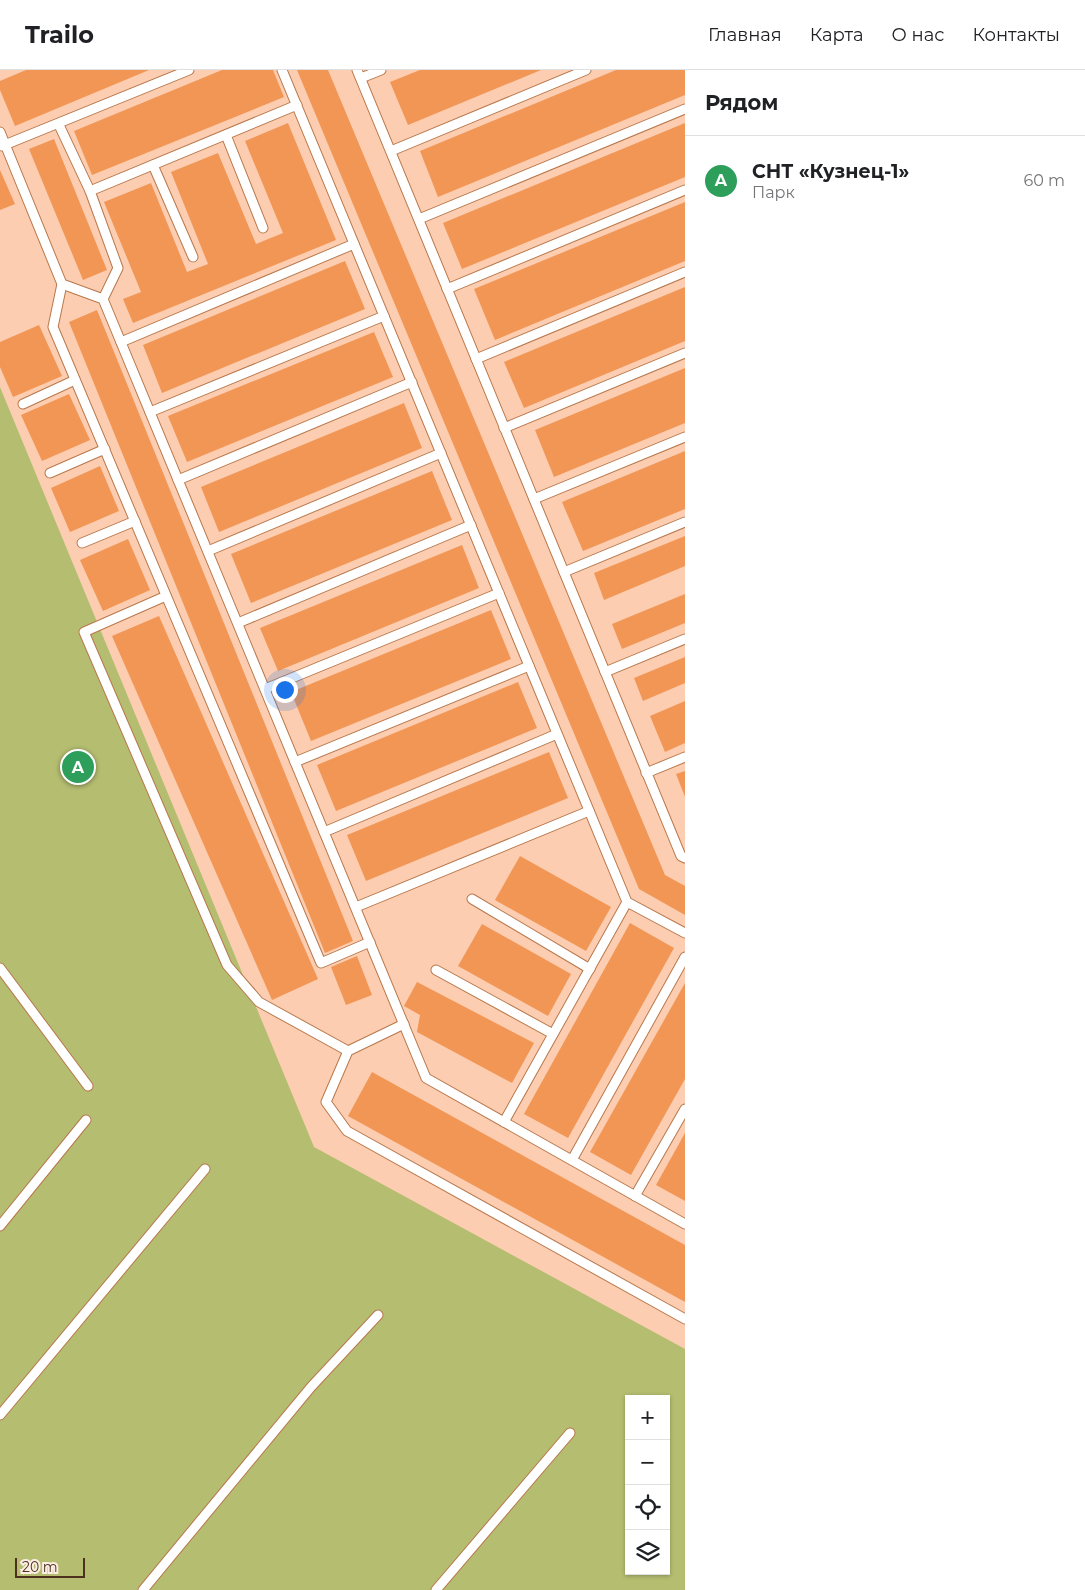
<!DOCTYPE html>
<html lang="ru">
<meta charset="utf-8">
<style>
:root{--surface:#fff;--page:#f2f2f2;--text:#202124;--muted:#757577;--line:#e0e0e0;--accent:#0b8043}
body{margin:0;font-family:Montserrat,sans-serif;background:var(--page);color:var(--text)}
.controls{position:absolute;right:15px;bottom:15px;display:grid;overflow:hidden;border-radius:0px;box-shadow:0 1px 4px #0004}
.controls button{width:45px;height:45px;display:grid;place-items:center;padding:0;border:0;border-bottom:1px solid var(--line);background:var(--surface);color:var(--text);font:25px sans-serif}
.scale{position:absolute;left:15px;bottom:12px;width:70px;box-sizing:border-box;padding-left:5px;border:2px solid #4d311e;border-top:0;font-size:14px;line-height:18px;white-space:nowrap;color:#4d311e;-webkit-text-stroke:4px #fdeee5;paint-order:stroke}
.you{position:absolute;left:284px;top:619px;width:18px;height:18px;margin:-12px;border:4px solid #fff;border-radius:50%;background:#1a73e8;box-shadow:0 0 0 8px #1a73e833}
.badge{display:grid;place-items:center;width:32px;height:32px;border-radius:50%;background:var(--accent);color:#fff;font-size:16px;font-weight:700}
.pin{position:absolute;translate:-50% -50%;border:2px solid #fff;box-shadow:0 1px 5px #0006}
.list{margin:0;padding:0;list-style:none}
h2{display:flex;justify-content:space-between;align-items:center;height:65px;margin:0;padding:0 20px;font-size:21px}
h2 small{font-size:16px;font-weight:400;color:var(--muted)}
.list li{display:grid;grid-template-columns:32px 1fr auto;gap:15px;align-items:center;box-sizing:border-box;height:90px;padding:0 20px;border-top:1px solid var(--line)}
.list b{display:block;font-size:19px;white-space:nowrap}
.list p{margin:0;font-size:16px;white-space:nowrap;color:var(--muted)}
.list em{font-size:16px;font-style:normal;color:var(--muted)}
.icon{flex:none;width:28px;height:28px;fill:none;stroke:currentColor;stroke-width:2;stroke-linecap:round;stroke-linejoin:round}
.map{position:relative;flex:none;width:685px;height:1520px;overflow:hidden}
header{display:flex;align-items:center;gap:30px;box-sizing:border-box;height:70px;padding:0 25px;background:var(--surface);border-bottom:1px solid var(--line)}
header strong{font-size:24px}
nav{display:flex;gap:28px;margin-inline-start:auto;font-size:18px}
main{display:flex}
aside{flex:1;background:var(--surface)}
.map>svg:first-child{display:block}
.built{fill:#fccdb0}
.green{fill:#b4bd70;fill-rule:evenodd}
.building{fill:#f29655}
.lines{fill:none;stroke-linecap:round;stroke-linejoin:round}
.lane-casing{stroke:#b8784c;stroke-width:11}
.lane{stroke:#fff;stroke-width:9}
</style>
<header>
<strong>Trailo</strong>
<nav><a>Главная</a><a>Карта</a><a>О нас</a><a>Контакты</a></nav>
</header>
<main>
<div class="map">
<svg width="685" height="1520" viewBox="0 0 685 1520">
<rect width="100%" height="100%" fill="#fadecb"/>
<polygon class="built" points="0,0 685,0 685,1288 314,1078 0,317"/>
<path class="green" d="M 0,317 L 314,1077 L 685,1279 L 685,1520 L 0,1520 ZM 629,1329 L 666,1329 L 666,1501 L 629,1501 Z"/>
<g class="building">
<polygon points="26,0 149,0 15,56 0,20 0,11"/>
<polygon points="222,0 273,0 284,27 92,105 74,61"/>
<polygon points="297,0 328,0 665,805 685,816 685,845 639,819"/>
<polygon points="420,0 541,0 408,55 390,12"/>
<polygon points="616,0 685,0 685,25 438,127 420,81"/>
<polygon points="288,53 336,170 133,253 123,229 141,222 104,132 151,113 187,202 208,194 171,102 218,83 256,174 283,163 245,71"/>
<polygon points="685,53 685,107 462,199 443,153"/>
<polygon points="54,69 107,200 83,210 29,79"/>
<polygon points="0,100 15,134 0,140"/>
<polygon points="685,132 685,191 495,270 474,219"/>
<polygon points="345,191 365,239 162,323 143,275"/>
<polygon points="685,217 685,271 524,338 504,292"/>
<polygon points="97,240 353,871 325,883 69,252"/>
<polygon points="39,255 62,306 13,327 0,297 0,272"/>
<polygon points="374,262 393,307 187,392 168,346"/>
<polygon points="685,298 685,353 554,407 535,360"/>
<polygon points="69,324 90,370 42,391 21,345"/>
<polygon points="404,333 422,378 219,462 201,417"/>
<polygon points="685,381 685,439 583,481 562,432"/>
<polygon points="100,396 119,441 70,462 51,418"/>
<polygon points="432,401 452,450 251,533 231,484"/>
<polygon points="685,466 685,496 604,530 594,503"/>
<polygon points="128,469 150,520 103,541 80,490"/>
<polygon points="462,475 479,518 278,601 260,558"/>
<polygon points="685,524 685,553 622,579 612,554"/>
<polygon points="491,540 511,589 311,671 291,622"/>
<polygon points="159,546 318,909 272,930 112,566"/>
<polygon points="685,587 685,613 643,631 634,608"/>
<polygon points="518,612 537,658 336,741 317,695"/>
<polygon points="685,631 685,673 665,682 650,646"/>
<polygon points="549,682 568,728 366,811 347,765"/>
<polygon points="685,701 685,727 676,704"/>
<polygon points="520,786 611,837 586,881 495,830"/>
<polygon points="630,853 674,878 568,1068 524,1044"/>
<polygon points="482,854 571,904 548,946 458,896"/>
<polygon points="357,886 372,925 346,935 331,897"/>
<polygon points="417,912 534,973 512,1013 417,962 420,945 404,936"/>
<polygon points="685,913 685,1009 631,1105 590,1082"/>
<polygon points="372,1002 685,1175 685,1232 348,1046"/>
<polygon points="685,1063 685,1131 656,1115"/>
</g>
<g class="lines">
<g class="lane-casing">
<g id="lane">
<polyline points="282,0 627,832 685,863"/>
<polyline points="357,0 681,786 685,788"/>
<polyline points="361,8 381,0"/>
<polyline points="59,55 90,121 118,198 103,229"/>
<polyline points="0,62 62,214 103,229 426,1008 685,1154"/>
<polyline points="226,65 263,158"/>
<polyline points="2,76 189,0"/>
<polyline points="391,81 586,0"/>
<polyline points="153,95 193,187"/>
<polyline points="90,121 297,35"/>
<polyline points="419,149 685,39"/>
<polyline points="62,214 53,257 321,893 370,872"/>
<polyline points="447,219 685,120"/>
<polyline points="121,272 354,174"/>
<polyline points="476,289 685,202"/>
<polyline points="23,334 75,310"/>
<polyline points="150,342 384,246"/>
<polyline points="504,358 685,283"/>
<polyline points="50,403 105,379"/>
<polyline points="178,410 412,312"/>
<polyline points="534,429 685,367"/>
<polyline points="82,473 135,451"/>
<polyline points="208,481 441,383"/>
<polyline points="564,502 685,452"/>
<polyline points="166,526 84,562 227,895 259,932 348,981"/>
<polyline points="238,553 471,455"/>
<polyline points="605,602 685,569"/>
<polyline points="265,619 499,523"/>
<polyline points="295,692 529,596"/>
<polyline points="646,703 685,687"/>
<polyline points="324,762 557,664"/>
<polyline points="472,829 590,899"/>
<polyline points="356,837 589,741"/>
<polyline points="0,898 88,1016"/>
<polyline points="436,900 553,964"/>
<polyline points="404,954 348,981 326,1032 347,1061 685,1249"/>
<polyline points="504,1052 627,832"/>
<polyline points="572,1090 685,887"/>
<polyline points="635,1126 685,1039"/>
<polyline points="0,1156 86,1050"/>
<polyline points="0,1345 205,1099"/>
<polyline points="143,1520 311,1317 378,1245"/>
<polyline points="436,1520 570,1363"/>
</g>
</g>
<use href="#lane" class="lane"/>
</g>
</svg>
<div class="controls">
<button>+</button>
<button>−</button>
<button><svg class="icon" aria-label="locate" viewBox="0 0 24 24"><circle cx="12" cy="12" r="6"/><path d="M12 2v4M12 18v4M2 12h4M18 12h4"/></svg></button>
<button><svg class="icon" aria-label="layers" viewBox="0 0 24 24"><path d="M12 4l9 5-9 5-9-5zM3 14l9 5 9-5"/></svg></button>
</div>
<div class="scale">20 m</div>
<div class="you"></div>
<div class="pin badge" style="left:78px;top:697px;background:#2e9e5b">A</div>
</div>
<aside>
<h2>Рядом<small></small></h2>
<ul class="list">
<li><span class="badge" style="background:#2e9e5b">A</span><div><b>СНТ «Кузнец-1»</b><p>Парк</p></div><em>60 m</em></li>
</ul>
</aside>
</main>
